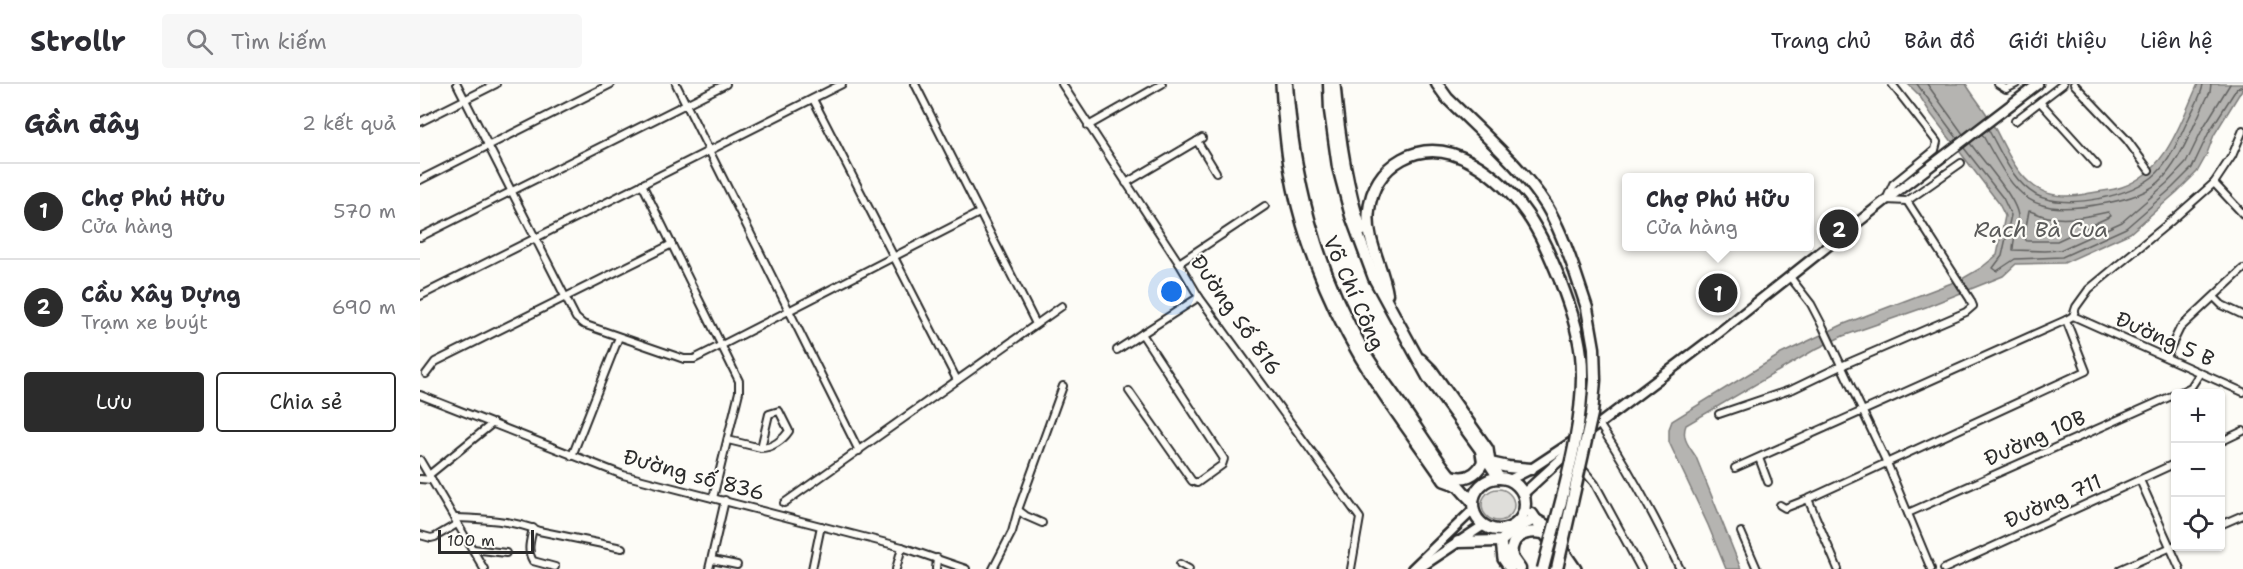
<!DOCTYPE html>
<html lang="vi">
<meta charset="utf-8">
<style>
:root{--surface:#fff;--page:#f7f7f7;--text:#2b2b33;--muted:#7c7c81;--line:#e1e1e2;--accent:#2b2b2b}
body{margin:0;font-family:"Shantell Sans",sans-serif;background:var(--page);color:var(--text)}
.controls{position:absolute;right:18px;bottom:18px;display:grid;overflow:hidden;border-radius:6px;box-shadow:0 2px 4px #0004}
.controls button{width:54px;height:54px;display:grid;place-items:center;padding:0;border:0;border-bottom:2px solid var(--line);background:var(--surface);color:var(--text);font:30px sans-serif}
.scale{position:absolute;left:18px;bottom:15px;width:96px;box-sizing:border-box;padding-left:6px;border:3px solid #2b2b2b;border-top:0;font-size:16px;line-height:21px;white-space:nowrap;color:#2b2b2b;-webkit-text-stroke:4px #fdfcf7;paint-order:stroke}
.you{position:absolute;left:752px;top:208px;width:21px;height:21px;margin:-15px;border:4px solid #fff;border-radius:50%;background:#1a73e8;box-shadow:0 0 0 9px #1a73e833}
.badge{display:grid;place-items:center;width:39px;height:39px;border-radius:50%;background:var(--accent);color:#fff;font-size:20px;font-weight:700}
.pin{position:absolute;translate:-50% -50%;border:3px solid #fff;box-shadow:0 2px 6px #0006}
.popup{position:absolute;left:1202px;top:89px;width:192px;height:78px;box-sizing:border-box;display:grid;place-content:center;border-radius:6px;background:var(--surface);filter:drop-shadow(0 2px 4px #0005);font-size:20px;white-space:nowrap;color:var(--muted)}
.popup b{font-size:22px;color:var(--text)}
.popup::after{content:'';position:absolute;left:50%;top:100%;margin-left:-12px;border:12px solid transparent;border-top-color:var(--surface)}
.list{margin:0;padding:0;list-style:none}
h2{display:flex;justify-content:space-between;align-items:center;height:78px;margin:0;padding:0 24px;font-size:26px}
h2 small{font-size:20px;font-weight:400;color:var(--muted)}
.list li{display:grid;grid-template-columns:39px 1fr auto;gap:18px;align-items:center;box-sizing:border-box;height:96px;padding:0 24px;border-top:2px solid var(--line)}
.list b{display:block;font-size:22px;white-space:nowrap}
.list p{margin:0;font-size:20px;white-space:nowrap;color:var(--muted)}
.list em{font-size:20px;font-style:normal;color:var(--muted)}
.actions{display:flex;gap:12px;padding:18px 24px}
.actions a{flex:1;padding:14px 0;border:2px solid var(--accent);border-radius:6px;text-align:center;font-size:21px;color:var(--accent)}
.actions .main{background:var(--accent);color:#fff}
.icon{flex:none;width:33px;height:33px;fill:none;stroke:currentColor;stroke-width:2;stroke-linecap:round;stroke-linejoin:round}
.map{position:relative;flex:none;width:1823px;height:485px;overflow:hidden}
header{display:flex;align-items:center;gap:36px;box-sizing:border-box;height:84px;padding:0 30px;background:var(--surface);border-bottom:2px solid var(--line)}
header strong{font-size:28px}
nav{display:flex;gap:33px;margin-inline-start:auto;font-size:21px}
.search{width:420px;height:54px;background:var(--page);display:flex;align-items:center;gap:15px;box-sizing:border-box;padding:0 21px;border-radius:6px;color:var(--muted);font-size:22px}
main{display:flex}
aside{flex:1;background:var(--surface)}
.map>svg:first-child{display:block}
.green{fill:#dfdeda;stroke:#858482;stroke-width:1.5}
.water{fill:#b5b4b1;stroke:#7e7d7b;stroke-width:1.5}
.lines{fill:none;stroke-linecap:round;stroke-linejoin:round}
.shore{stroke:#626261;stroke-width:1.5}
.street-casing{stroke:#2b2b2b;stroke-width:10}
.secondary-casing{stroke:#2b2b2b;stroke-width:13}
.primary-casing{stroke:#2b2b2b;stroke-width:14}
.highway-casing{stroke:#2b2b2b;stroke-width:15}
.street{stroke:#fdfcf7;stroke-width:6}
.secondary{stroke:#fdfcf7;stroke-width:8}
.primary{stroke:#fdfcf7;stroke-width:9}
.highway{stroke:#fdfcf7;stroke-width:10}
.highway-bridge-casing{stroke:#2b2b2b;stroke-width:15;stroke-linecap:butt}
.highway-bridge{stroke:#fdfcf7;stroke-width:10}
.labels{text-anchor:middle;stroke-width:4.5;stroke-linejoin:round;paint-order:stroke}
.street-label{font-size:21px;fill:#2b2b2b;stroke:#fdfcf7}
.water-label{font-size:22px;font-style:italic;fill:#5b5b5a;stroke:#fdfcf7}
</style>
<header>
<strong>Strollr</strong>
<div class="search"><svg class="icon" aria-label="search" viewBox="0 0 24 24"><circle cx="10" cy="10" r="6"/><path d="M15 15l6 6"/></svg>Tìm kiếm</div>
<nav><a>Trang chủ</a><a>Bản đồ</a><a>Giới thiệu</a><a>Liên hệ</a></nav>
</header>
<main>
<aside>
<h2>Gần đây<small>2 kết quả</small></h2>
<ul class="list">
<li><span class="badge">1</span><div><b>Chợ Phú Hữu</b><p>Cửa hàng</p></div><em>570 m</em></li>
<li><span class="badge">2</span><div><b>Cầu Xây Dựng</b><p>Trạm xe buýt</p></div><em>690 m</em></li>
</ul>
<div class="actions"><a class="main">Lưu</a><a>Chia sẻ</a></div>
</aside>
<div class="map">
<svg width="1823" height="485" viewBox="0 0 1823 485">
<rect width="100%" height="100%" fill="#fdfcf7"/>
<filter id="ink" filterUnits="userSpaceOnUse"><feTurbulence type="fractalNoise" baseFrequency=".0167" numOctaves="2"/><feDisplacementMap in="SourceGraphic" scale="12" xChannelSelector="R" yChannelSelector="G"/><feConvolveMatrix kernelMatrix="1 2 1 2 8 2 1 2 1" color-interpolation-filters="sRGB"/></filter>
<g filter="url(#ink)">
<circle class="green" cx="1078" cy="421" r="16"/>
<path class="water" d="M 1488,0 L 1546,0 C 1553,12 1562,22 1569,34 C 1582,55 1591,83 1610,99 C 1626,113 1647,114 1666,110 C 1678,107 1691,107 1702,103 C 1747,87 1760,39 1778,0 L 1823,0 L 1823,4 L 1794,51 L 1786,72 L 1777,88 L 1757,108 L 1710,149 L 1644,179 L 1596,180 L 1583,192 L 1506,223 L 1423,252 L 1396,265 L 1266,341 C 1261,354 1269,362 1276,373 L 1321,485 L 1306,485 L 1288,441 L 1249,358 L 1249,345 L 1252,337 L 1361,270 L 1424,240 L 1542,195 L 1561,184 L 1577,171 L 1585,132 L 1578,118 L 1511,30 L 1499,11 Z"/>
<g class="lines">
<g class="shore">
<polyline points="1497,0 1537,54"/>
<polyline points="1507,0 1543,50"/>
<path d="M 1568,45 C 1581,68 1592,97 1616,111 C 1646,127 1714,112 1737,89 C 1752,74 1760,52 1769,34 C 1774,23 1782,11 1783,0"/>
<path d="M 1562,50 C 1598,115 1607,134 1687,119 C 1707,115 1730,109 1744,93 C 1765,69 1775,36 1790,8 L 1791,0"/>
<path d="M 1550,59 C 1561,75 1599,116 1598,134 C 1598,144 1593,155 1593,166 L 1625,167 L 1640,166 L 1702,138 L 1747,99 L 1766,79 L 1783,44 L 1810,0"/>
<polyline points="1544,64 1583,114 1591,131 1582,172 1573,184 1577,187 1595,175 1642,173 1706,144 1752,104 1772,84 1789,48 1817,4 1823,2"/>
<path d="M 1609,127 C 1615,128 1621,132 1628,133 C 1648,137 1668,132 1688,128 L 1691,132 L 1637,157 L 1607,157 L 1604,154 Z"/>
</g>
<g class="street-casing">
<g id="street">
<polyline points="37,0 156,234 163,240 264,275 274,275 302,261 559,129"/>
<polyline points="256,0 439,367"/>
<polyline points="495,0 616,240"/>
<polyline points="642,0 759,179 779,213 940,434 931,485"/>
<polyline points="1472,0 1517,58 1515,66 1473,100 1466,116 1487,117 1541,79"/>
<polyline points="1578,0 1586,5 1596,0"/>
<polyline points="1654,0 1707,56 1729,86"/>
<polyline points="393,15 537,296"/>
<polyline points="1620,18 1677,81"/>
<polyline points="1595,37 1643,0"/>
<polyline points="0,38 76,0"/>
<polyline points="668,42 742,0"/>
<polyline points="777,57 796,88"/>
<polyline points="0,96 191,0"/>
<polyline points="706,99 782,54"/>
<polyline points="1794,99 1823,130"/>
<polyline points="222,100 319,297 319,308 293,414"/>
<polyline points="0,153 306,0"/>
<polyline points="759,179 845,122"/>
<polyline points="1370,193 1391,220 1403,243 1467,379 1511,485"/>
<polyline points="0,212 422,0"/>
<polyline points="1794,213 1802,221 1823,231"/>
<polyline points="1653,232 1656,223 1669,205 1750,138 1794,99 1812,72 1823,46"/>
<polyline points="1653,232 1823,308"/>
<polyline points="697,266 779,213"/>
<polyline points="1746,273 1760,244 1823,185"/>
<polyline points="6,290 15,278 252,160"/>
<polyline points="709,307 772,397 777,399 802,381 804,375 722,250"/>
<polyline points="1757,310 1771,303 1780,289"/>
<polyline points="0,311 203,391 482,463 546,485"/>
<polyline points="1299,330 1373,305 1421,282 1546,228 1553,222 1550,215 1487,117"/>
<path d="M 1179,340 C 1210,386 1236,435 1260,485"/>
<path d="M 308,356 L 341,364 C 352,364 363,356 369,347 L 359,327 L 349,330 L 341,364"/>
<polyline points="1800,358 1823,347"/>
<polyline points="152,372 199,253"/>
<polyline points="1339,374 1348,398"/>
<polyline points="0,376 64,485"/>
<polyline points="1161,383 1175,400 1221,485"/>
<polyline points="1315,384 1646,236"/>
<polyline points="9,391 73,339"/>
<polyline points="0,395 12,396"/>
<polyline points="1720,396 1760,485"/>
<polyline points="1388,415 1418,485"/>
<polyline points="364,419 642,222"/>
<polyline points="1360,421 1365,424 1388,415 1666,287 1646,236 1653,232"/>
<polyline points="598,426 606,432 622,439"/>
<polyline points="1488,429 1756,310"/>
<path d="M 34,434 C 61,435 94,436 119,447 L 202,464"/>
<polyline points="1800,441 1823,431"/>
<path d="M 113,444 C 111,455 106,466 113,477 L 135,483"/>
<polyline points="1321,448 1337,485"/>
<polyline points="0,451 11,454 15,453 37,440"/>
<polyline points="53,465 86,469"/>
<polyline points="292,476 317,481"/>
<polyline points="760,480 769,485"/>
<polyline points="289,485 305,416"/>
<polyline points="392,485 401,442"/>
<polyline points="476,485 482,463"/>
<polyline points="516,485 517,474"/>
<polyline points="573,485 592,448 598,426 643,302"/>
<polyline points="1524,485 1756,379"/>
<polyline points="1701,485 1756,461"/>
</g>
</g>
<g class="secondary-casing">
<g id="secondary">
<polyline points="1089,396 1111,385 1179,340 1286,259 1466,116 1618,0"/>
<polyline points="1103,410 1154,363"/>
<polyline points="992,485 1054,425"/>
<polyline points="998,485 1064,441"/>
</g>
</g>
<g class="primary-casing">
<g id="primary">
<path d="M 861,0 C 863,35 866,70 873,104 C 887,171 917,239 954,296 C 976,331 1001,363 1024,397 L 1038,402"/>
<path d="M 915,0 C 919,50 926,99 942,147"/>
<polyline points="1001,275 1012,286 1068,365 1070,379"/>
<polyline points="1115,435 1126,441 1156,485"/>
<polyline points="1081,457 1083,475 1090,485"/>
</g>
</g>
<g class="highway-casing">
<g id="highway">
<path d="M 867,0 C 873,92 896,186 943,266 C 956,288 973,309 987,330 C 1008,361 1027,392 1053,418"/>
<polyline points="909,0 910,27 918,83 931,132 954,194 1008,293 1061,366 1079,394"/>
<path d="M 1017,0 L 1027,14 C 1060,47 1101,82 1126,121 C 1138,141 1146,163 1154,185"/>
<path d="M 967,210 C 963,182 945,156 949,126 C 951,105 962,86 982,75 C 1030,49 1081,93 1107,130 C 1121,150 1131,174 1140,196"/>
<polyline points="1070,379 1088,383 1111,385"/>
<path d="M 1029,391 C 1044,397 1056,392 1063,378 L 1061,366"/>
<circle cx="1079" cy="420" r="26"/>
<polyline points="1112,430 1148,485"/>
<polyline points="1038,458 1081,457 1096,444 1115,435"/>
<polyline points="1088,468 1100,485"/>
<path d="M 1092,473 C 1089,453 1105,446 1123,449"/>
</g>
</g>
<use href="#street" class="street"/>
<use href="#secondary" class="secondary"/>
<use href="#primary" class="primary"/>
<use href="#highway" class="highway"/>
<g class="highway-bridge-casing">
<g id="highway-bridge">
<path d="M 1123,485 C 1139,422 1168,336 1161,271 C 1158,245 1149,220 1140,196"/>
<polyline points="1137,485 1172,330 1175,296 1174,264 1167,224 1154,185"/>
</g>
</g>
<use href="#highway-bridge" class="highway-bridge"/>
</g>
</g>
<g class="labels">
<g class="street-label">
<text transform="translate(934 209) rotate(66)" y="7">Võ Chí Công</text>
<text transform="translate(816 231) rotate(55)" y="7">Đường Số 816</text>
<text transform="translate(1745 255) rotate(24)" y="7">Đường 5 B</text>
<text transform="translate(1615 354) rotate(-24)" y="7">Đường 10B</text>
<text transform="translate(274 391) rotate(15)" y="7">Đường số 836</text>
<text transform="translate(1633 417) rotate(-24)" y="7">Đường 711</text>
</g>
<g class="water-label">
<text x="1621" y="153">Rạch Bà Cua</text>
</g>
</g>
</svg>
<div class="controls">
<button>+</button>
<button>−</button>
<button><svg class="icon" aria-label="locate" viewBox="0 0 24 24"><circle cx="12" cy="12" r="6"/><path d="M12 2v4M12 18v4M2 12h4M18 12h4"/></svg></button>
</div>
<div class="scale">100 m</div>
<div class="you"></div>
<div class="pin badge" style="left:1298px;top:209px">1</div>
<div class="popup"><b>Chợ Phú Hữu</b>Cửa hàng</div>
<div class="pin badge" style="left:1419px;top:145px">2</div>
</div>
</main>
